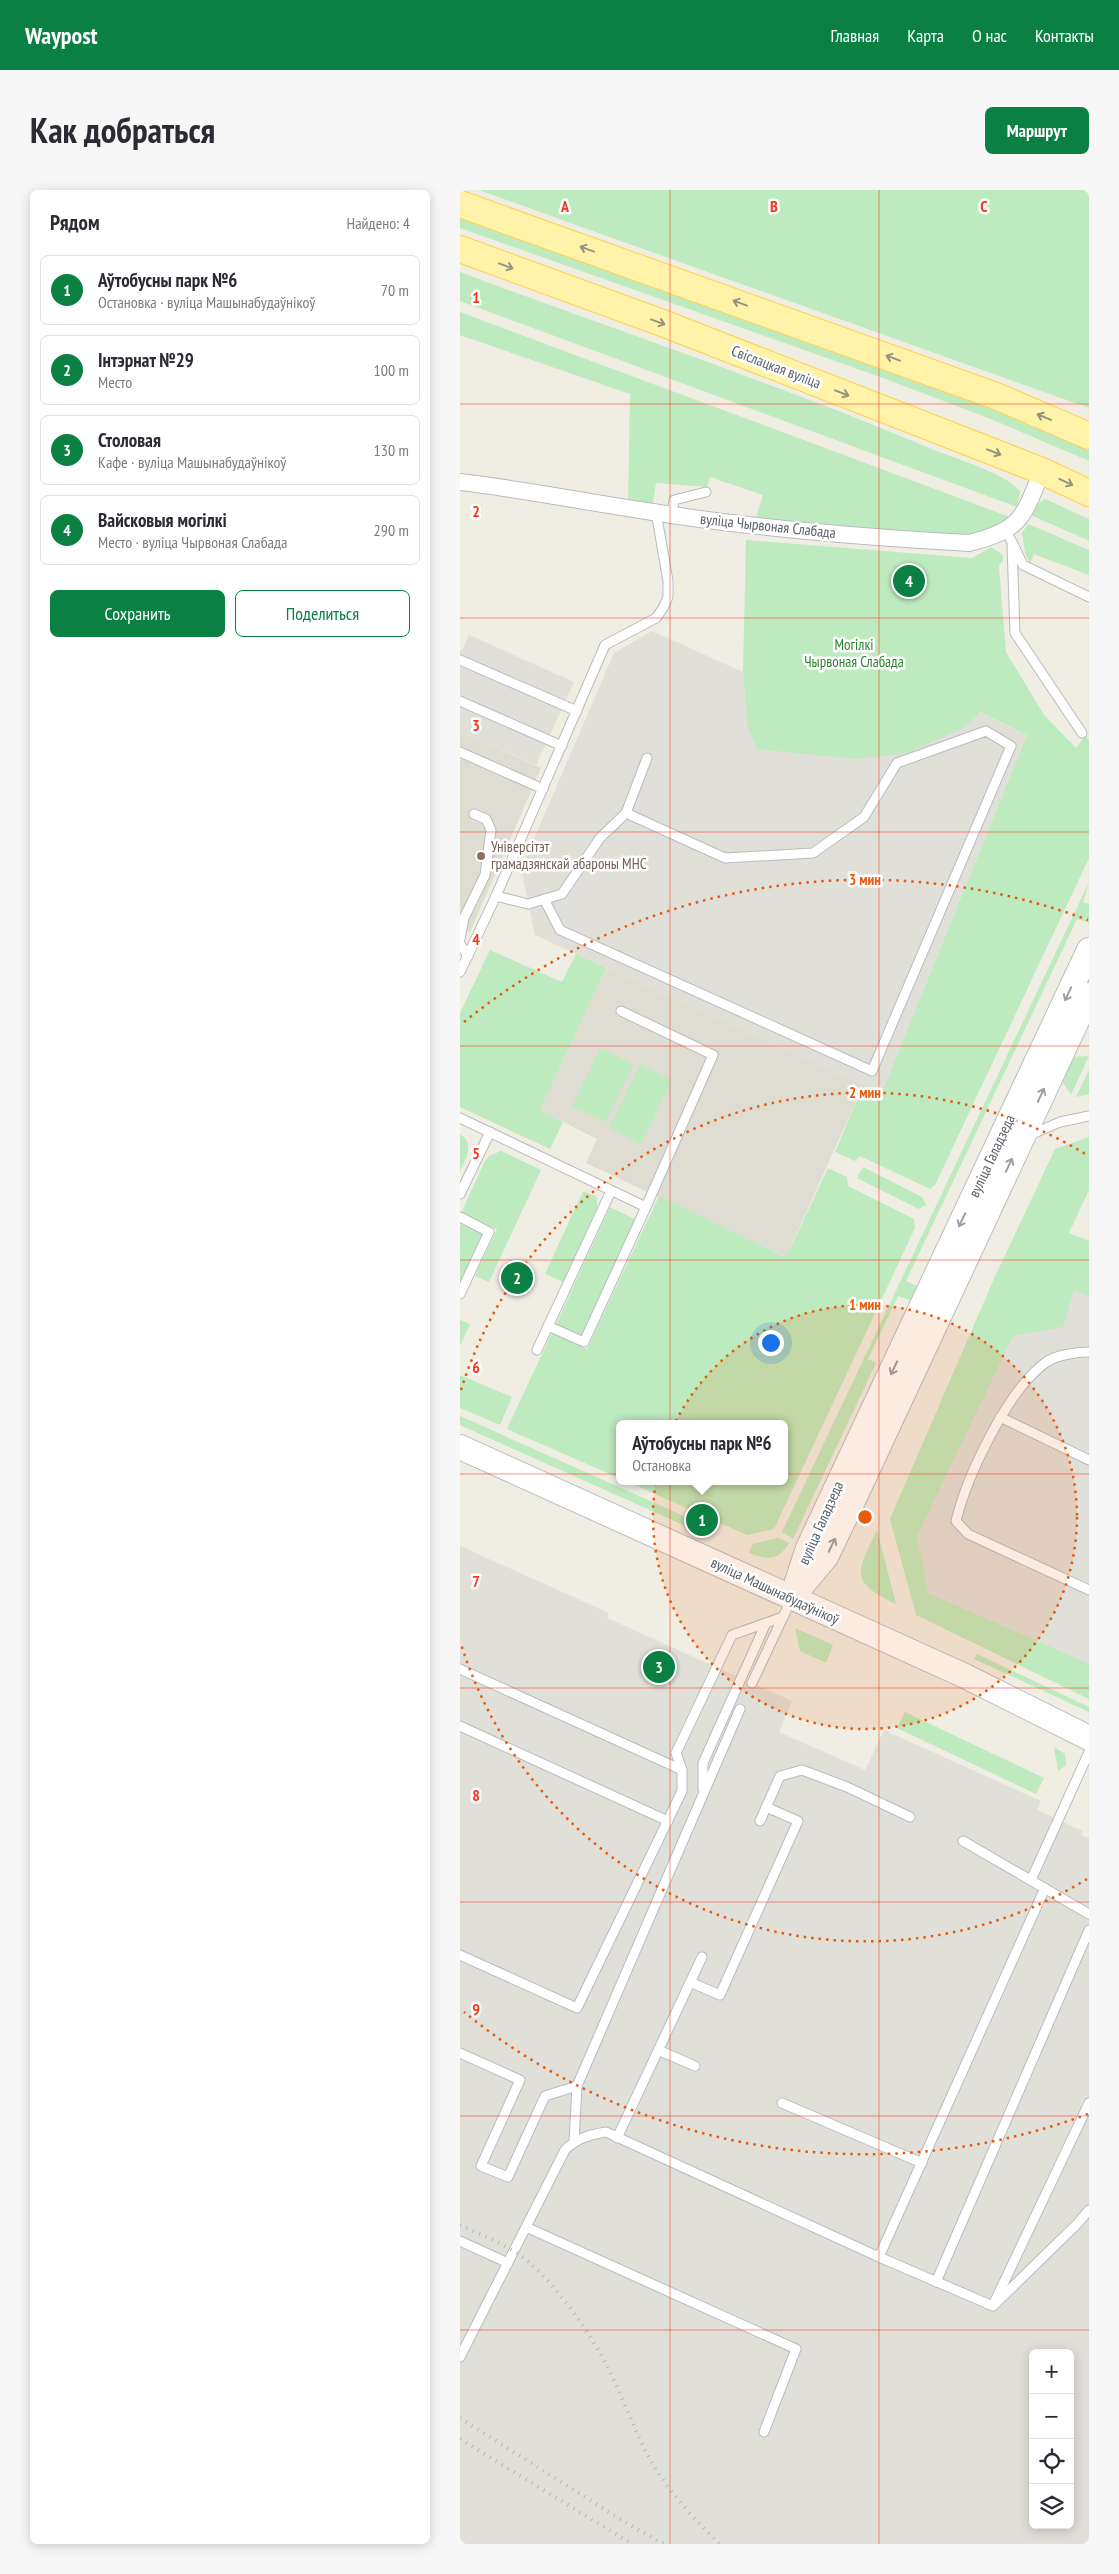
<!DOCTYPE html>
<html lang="ru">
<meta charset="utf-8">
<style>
:root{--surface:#fff;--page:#f7f7f7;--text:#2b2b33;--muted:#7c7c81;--line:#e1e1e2;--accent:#0b8043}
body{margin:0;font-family:"PT Sans Narrow",sans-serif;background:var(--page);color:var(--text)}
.controls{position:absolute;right:15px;bottom:15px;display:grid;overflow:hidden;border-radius:8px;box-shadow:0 2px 12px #0003}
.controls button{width:45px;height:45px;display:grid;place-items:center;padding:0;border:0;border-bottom:1px solid var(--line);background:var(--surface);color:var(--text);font:25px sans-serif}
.you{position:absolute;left:310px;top:1152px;width:18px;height:18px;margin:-12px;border:4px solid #fff;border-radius:50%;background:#1a73e8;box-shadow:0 0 0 8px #1a73e833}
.badge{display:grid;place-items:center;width:32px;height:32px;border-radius:50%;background:var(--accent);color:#fff;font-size:16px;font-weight:700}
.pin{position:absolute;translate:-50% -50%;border:2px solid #fff;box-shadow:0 1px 5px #0006}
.popup{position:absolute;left:156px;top:1230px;width:172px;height:65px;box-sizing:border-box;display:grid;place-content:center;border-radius:8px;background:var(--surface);filter:drop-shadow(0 1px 4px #0005);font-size:16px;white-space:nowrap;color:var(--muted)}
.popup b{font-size:19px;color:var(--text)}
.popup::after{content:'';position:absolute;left:50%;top:100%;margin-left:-10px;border:10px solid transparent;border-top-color:var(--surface)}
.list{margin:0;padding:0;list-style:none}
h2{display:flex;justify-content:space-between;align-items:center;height:65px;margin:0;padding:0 20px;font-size:21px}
h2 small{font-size:16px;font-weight:400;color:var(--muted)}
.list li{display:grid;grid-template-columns:32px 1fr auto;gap:15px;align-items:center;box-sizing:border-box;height:70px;margin:0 10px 10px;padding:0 10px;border:1px solid var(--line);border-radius:8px}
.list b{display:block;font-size:19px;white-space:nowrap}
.list p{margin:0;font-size:16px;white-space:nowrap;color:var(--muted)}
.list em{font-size:16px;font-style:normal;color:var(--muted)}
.actions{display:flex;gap:10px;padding:15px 20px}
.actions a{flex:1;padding:11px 0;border:1px solid var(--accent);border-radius:8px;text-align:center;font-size:18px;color:var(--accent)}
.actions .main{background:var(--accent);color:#fff}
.icon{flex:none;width:28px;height:28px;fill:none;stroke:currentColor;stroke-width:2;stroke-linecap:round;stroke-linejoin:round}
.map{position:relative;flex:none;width:629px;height:2354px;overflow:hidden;border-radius:8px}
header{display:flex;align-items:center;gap:30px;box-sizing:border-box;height:70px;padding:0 25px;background:var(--accent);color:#fff}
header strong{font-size:24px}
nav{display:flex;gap:28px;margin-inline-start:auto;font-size:18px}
.intro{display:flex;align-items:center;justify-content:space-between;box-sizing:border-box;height:120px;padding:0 30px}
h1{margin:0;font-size:35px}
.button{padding:12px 22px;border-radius:8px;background:var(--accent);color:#fff;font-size:18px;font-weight:700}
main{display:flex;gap:30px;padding:0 30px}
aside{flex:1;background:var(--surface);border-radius:8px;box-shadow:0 2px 12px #0003}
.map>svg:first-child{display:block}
.industrial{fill:#e0dfd8;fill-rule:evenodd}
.education{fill:#dfdcd2}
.green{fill:#bdeabe}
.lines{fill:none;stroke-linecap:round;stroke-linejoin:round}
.lane-casing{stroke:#b8bbc1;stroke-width:11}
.street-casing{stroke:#b8bbc1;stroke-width:18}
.secondary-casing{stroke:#b9bdc3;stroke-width:26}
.primary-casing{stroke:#ffd14d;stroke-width:28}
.lane{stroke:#fff;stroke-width:9}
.street{stroke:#fff;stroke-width:16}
.secondary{stroke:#fff;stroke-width:24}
.primary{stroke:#fff3a9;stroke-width:26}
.rail{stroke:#b5b6b7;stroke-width:4;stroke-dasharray:1 6;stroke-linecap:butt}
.oneway{stroke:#94937d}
.oneway2{stroke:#9da0a3}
.grid{fill:none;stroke:#fa351e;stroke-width:1;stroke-opacity:0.55}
.ring{fill:none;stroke:#e8590c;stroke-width:2.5;stroke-dasharray:2.5 5}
.education-dot{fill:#8d6e63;stroke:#fff;stroke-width:2}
.labels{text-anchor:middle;stroke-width:5;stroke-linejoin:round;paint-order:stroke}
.street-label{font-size:15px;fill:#5b6066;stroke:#fff}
.park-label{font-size:15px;fill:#2c8432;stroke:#fff}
.education-label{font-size:15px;fill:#785e54;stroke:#fff;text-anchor:start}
.grid-label{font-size:16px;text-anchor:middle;font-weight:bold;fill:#fa351e;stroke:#fff;stroke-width:5;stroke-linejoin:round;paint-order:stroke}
.centre{fill:#e8590c;stroke:#fff;stroke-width:2.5}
.ring-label{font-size:15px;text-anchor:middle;font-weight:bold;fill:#e8590c;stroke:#fff;stroke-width:5;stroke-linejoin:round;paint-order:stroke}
</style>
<header>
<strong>Waypost</strong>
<nav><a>Главная</a><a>Карта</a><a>О нас</a><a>Контакты</a></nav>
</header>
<div class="intro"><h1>Как добраться</h1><a class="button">Маршрут</a></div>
<main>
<aside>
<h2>Рядом<small>Найдено: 4</small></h2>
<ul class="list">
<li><span class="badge">1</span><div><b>Аўтобусны парк №6</b><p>Остановка · вуліца Машынабудаўнікоў</p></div><em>70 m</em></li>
<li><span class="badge">2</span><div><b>Інтэрнат №29</b><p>Место</p></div><em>100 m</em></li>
<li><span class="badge">3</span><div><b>Столовая</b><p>Кафе · вуліца Машынабудаўнікоў</p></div><em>130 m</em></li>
<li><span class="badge">4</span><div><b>Вайсковыя могілкі</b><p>Место · вуліца Чырвоная Слабада</p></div><em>290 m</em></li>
</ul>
<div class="actions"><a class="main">Сохранить</a><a>Поделиться</a></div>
</aside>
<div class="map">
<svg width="629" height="2354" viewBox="0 0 629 2354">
<rect width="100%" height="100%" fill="#f0ede3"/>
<g class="industrial">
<polygon points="192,441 283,482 287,534 519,522 567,545 421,905 75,745 61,679 154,463"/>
<polygon points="9,445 114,492 76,575 0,542 0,460 2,460"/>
<polygon points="629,1077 629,1491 460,1412 440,1341 556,1103"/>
<path d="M 0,1356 L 149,1423 L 147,1428 L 332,1511 L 319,1542 L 405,1580 L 424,1540 L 581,1611 L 577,1620 L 623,1641 L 621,1645 L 629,1648 L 629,2354 L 0,2354 ZM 573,2163 L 610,2163 L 610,2335 L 573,2335 Z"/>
</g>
<g class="education">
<polygon points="0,542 81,578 10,742 0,737"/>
<polygon points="146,778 403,896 326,1067 126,973 137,949 80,920"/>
</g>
<g class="green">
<polygon points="19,0 629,0 629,218 88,25"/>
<polygon points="0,28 528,218 629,260 629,271 531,229 423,188 0,38"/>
<path d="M 0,82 C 158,141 318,194 474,260 C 494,268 550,285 560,302 L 557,317 L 0,111 Z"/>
<polygon points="0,122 550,327 533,339 503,346 296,328 303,305 250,287 247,297 196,293 192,318 168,314 170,204 0,145"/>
<polygon points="585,309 629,329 629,351 571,325 576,315"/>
<polygon points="568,334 629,360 629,385 574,364 570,373 565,363 562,343"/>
<polygon points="286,350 512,368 531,357 543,365 543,371 539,376 546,462 584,525 616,558 626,545 629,550 629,668 475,995 470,999 400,966 395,971 375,962 403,896 421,905 567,545 520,522 505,537 447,563 395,569 297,559 287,534 283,482"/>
<polygon points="629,692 623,712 629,714 629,733 617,729 446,1091 457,1096 450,1110 438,1106 408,1169 416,1173 333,1349 322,1342"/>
<polygon points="30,760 102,792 116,764 146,778 80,920 103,932 90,959 0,917 0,823"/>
<polygon points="140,858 173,874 146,932 112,917"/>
<polygon points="629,866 611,905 603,893 604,884 611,867"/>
<polygon points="180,874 212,890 181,954 149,938"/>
<polygon points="629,880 629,904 616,907"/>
<path d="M 0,944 C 15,954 6,968 0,981 Z"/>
<polygon points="629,947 629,1000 609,1043 629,1051 629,1107 614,1100 603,1137 553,1146 457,1346 468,1403 629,1474 629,1509 456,1425 430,1329 533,1091 595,959"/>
<polygon points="41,961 81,980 29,1092 15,1086 37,1039 1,1023 25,971 29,966"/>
<polygon points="403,977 462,1007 466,1015 459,1019 397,988"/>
<polygon points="368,978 387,987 388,996 454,1029 455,1038 314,1339 287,1345 166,1291 324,1291 324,1234 160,1234 159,1288 47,1239 92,1143 127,1159 199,1006 323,1066 329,1061"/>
<polygon points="123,1001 137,1007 137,1018 103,1092 85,1084"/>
<polygon points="150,1017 175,1029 121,1148 95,1137"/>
<polygon points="0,1034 23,1045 0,1095"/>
<polygon points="0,1130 10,1134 0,1156"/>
<polygon points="0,1185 52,1207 40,1235 0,1218"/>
<polygon points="0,1226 233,1330 230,1338 0,1235"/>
<path d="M 417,1340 L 436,1414 C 388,1391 397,1382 417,1340 Z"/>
<path d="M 318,1348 L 329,1353 C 319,1371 307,1370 289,1363 L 293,1354 Z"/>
<polygon points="335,1438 373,1455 366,1473 340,1461"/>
<polygon points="517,1464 629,1517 629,1522 514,1469"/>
<polygon points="445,1522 584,1588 576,1604 437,1538"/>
<polygon points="594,1557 605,1564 606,1575 598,1581"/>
</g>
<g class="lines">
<g class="lane-casing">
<g id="lane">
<polyline points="212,325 214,310 246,302"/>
<polyline points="546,340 563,375 629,407"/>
<polyline points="552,355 555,443 622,543"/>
<polyline points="0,470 117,521"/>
<polyline points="0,511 102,556"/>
<polyline points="0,562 83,599"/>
<polyline points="166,623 187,568"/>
<polyline points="36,706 68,714 102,704 140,648 166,623 265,668 353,663 404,627 437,573 526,541 551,556 412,881 100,740 84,709"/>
<polyline points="0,749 4,728 25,685 31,640 26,629 14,624"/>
<polyline points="0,754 8,766"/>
<polyline points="0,782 36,706 145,455 196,428 203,418 208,407 208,391 196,322"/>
<polyline points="0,928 186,1017 253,865 161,821"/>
<polyline points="568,946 600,932 629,926"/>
<polyline points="0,1004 30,942"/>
<polyline points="0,1027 29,1042 0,1104"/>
<polyline points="88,1136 124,1152 186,1017"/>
<polyline points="77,1160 151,1001"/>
<path d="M 629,1162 C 617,1162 595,1165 585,1173 C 547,1201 507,1286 496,1331 L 508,1344 L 629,1400"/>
<polyline points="540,1227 629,1270"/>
<polyline points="0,1479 222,1580"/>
<polyline points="292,1493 332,1408"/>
<polyline points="0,1536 208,1631"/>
<polyline points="243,1599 243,1573 306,1433"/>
<polyline points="300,1631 320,1586 342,1580 387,1597 450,1627"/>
<polyline points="503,1651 629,1724"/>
<polyline points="571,1690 629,1562"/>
<polyline points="0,1765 117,1818 222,1601 222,1580 216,1563 272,1445 323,1427"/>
<polyline points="230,1792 260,1805 338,1631 306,1617"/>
<polyline points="198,1860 235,1876"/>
<polyline points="0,1863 60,1890 21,1976 48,1987 85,1906 117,1896"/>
<polyline points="322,1913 462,1973"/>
<polyline points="157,1948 242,1767"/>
<polyline points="114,1951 117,1896 280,1519"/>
<polyline points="66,2037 336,2159 304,2242"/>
<polyline points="0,2051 48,2073"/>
<polyline points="419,2067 585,1698"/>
<polyline points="476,2092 629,1740"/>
<polyline points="535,2111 629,1913"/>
<path d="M 0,2167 L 105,1960 C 117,1948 129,1945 146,1942 L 419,2067 L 533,2116 L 618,2033 L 629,2020"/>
</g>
</g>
<g class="street-casing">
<path id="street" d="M 0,292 C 61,299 120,311 180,320 C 289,338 399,347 509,353 C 562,340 563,327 582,281"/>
</g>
<g class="secondary-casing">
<g id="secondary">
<polyline points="0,1257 505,1486 629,1548"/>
<polyline points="340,1398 366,1367 393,1311 629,805"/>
<polyline points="332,1407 348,1358 629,760"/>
</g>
</g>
<g class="primary-casing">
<g id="primary">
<polyline points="0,14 536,206 629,246"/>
<polyline points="0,59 205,134 582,281 629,303"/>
</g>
</g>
<use href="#lane" class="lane"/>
<use href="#street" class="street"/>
<use href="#secondary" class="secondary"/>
<use href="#primary" class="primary"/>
<g class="rail">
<path d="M 0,2035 C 23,2046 51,2056 70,2073 C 96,2096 132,2145 147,2176 C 164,2209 175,2244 194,2276 C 207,2299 240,2336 260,2354"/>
<polyline points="0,2228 163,2331 204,2354"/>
<polyline points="0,2249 172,2354"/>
</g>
</g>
<defs><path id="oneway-shaft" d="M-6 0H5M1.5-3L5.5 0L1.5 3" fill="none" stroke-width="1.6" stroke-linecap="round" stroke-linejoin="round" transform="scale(1.25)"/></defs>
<g class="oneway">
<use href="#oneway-shaft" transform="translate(127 59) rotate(-160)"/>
<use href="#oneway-shaft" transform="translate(46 76) rotate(20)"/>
<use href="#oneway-shaft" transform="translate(280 113) rotate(-160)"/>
<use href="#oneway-shaft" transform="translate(198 132) rotate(20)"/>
<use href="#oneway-shaft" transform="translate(433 168) rotate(-160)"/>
<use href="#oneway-shaft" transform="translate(382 203) rotate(21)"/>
<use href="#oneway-shaft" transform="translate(584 227) rotate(-157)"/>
<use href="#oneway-shaft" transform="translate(534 262) rotate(21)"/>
<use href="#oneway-shaft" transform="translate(606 292) rotate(25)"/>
</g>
<g class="oneway2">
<use href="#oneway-shaft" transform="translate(608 804) rotate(115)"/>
<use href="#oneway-shaft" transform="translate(581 905) rotate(-65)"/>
<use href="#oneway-shaft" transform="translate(549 975) rotate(-65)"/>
<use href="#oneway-shaft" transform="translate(502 1030) rotate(115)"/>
<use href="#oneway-shaft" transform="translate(434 1178) rotate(115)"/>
<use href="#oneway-shaft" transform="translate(372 1355) rotate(-64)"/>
</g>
<path class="grid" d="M 210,0 L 210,2354M 419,0 L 419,2354M 0,214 L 629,214M 0,428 L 629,428M 0,642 L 629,642M 0,856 L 629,856M 0,1070 L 629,1070M 0,1284 L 629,1284M 0,1498 L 629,1498M 0,1712 L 629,1712M 0,1926 L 629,1926M 0,2140 L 629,2140"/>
<circle cx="405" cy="1327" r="212" fill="#e8590c" fill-opacity=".12"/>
<g class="ring">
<circle cx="405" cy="1327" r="212"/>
<path d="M627 1689A424 424 0 0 1 1 1454M1 1200A424 424 0 0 1 627 965"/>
<path d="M628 1924A637 637 0 0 1 4 1822M4 832A637 637 0 0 1 628 730"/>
</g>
<circle class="education-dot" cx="21" cy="666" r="5"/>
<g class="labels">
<g class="street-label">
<text transform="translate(316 177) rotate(21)" y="5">Свіслацкая вуліца</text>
<text transform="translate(308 336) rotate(6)" y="5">вуліца Чырвоная Слабада</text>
<text transform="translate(532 966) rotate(-65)" y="5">вуліца Галадзеда</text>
<text transform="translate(361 1333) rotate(-66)" y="5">вуліца Галадзеда</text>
<text transform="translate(315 1401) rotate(25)" y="5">вуліца Машынабудаўнікоў</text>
</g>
<g class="park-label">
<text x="394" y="460">Могілкі<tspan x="394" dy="17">Чырвоная Слабада</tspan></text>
</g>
<g class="education-label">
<text x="31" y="662">Універсітэт<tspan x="31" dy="17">грамадзянскай абароны МНС</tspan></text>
</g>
</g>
<g class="grid-label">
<text x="105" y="22">A</text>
<text x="314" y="22">B</text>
<text x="524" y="22">C</text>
<text x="16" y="113">1</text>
<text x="16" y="327">2</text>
<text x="16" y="541">3</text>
<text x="16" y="755">4</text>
<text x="16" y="969">5</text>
<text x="16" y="1183">6</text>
<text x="16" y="1397">7</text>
<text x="16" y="1611">8</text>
<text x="16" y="1825">9</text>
</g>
<circle cx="405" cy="1327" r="8" class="centre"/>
<g class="ring-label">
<text x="405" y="695">3 мин</text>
<text x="405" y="908">2 мин</text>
<text x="405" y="1120">1 мин</text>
</g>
</svg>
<div class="controls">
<button>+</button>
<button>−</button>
<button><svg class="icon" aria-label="locate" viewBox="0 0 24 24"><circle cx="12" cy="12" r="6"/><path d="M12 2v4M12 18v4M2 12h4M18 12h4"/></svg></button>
<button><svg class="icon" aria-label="layers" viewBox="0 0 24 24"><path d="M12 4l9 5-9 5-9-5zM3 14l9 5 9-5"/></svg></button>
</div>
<div class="you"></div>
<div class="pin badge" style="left:242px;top:1330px">1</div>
<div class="popup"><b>Аўтобусны парк №6</b>Остановка</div>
<div class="pin badge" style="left:57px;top:1088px">2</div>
<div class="pin badge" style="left:199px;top:1477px">3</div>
<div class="pin badge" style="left:449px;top:391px">4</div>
</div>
</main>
